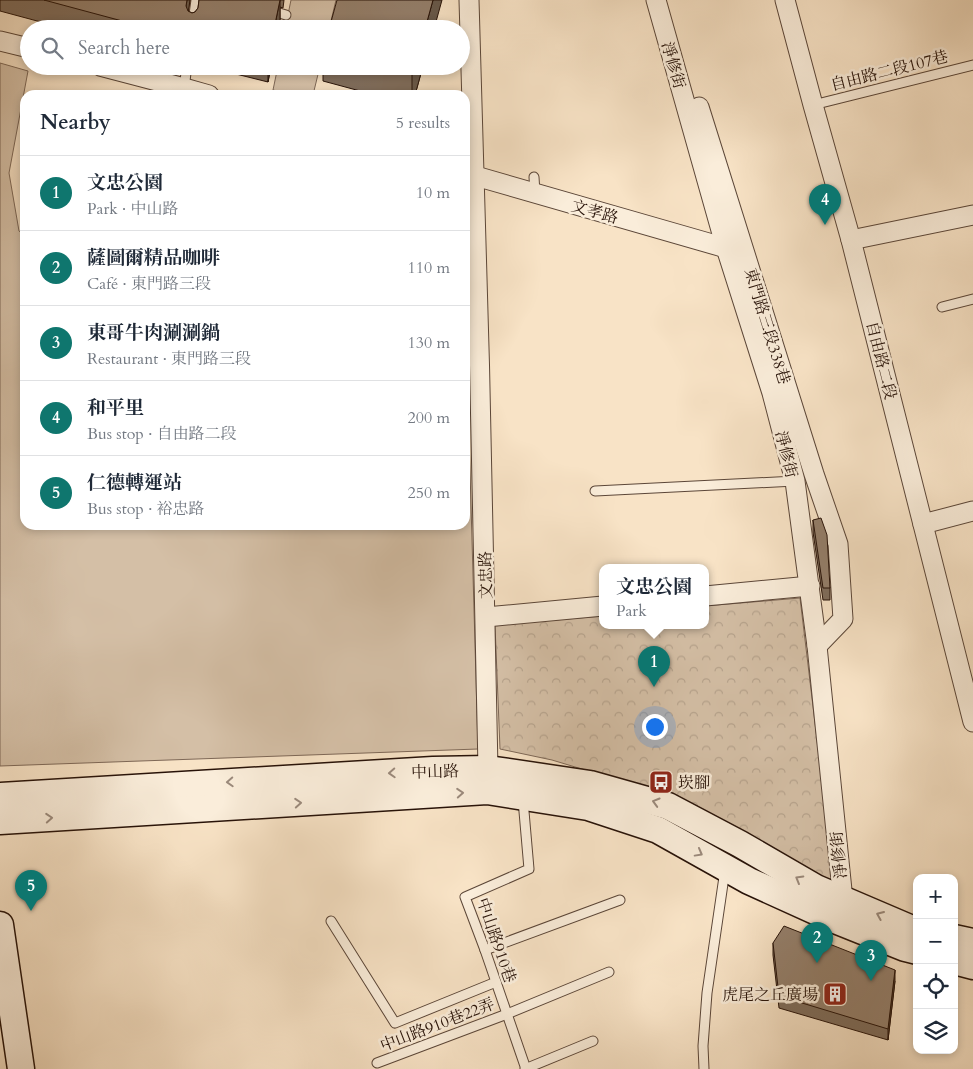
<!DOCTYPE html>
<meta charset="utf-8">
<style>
:root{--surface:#fff;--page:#f2f2f3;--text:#1f2937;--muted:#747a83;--line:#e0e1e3;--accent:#0f766e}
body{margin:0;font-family:Cardo,"Noto Serif TC",serif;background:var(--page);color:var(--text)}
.controls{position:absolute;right:15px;bottom:15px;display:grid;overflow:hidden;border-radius:10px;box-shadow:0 2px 8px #0003}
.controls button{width:45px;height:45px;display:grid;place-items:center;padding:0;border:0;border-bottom:1px solid var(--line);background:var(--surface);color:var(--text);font:25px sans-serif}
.you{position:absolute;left:654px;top:726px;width:18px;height:18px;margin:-12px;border:4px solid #fff;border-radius:50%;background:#1a73e8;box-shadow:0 0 0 8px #1a73e833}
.badge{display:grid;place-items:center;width:32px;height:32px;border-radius:50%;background:var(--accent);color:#fff;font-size:16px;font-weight:700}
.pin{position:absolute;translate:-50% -41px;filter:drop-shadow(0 1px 2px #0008)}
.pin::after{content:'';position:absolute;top:26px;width:18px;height:15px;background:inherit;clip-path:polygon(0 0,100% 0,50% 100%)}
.popup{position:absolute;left:599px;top:564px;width:110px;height:65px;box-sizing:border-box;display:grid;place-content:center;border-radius:10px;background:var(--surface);filter:drop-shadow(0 1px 4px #0005);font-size:16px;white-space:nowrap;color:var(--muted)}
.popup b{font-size:19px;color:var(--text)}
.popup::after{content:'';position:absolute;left:50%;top:100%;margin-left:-10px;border:10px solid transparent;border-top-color:var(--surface)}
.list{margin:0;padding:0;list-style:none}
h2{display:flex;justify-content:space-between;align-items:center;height:65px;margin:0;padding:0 20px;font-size:21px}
h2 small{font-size:16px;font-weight:400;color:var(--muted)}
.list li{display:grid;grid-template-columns:32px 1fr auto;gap:15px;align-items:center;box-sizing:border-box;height:75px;padding:0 20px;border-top:1px solid var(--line)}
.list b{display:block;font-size:19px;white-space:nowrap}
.list p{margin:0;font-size:16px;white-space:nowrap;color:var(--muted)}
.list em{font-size:16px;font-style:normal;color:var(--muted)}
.icon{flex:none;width:28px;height:28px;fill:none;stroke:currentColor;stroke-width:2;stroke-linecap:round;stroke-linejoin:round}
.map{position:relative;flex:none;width:973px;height:1069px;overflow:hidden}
.search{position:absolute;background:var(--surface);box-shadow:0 2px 8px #0003;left:20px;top:20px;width:450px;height:55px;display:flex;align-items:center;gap:12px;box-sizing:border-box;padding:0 18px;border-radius:28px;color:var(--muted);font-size:19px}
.panel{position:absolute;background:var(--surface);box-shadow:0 2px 8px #0003;left:20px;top:90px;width:450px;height:440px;border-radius:15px}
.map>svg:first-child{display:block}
.grass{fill:#d4bfa6;stroke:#7e6857}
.park{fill:url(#park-crowns);stroke:#7e6857}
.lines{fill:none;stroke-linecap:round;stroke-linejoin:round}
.lane-casing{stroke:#5b4638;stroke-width:11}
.street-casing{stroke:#5b4638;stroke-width:21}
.secondary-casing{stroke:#271208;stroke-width:29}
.lane{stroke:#faedda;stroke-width:9}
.street{stroke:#faedda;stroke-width:19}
.secondary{stroke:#faedda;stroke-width:26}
.wall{fill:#7f6d5c;stroke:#271208}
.shaded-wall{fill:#68594b;stroke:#271208}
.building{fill:#947f6b;stroke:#271208}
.oneway{stroke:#9b8a7c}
.labels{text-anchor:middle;stroke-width:5;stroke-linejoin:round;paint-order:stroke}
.street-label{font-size:16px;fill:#271208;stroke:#faedda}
.poi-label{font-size:16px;fill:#271208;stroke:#faedda;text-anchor:start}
</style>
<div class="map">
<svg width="973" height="1069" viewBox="0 0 973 1069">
<defs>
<pattern id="park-crowns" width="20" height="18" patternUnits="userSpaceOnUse" patternTransform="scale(1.25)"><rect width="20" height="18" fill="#d4bfa6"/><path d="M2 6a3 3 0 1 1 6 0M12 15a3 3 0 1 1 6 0" fill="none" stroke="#b6a38d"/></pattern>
</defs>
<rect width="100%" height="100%" fill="#f8e3c6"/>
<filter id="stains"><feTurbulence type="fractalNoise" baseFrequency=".004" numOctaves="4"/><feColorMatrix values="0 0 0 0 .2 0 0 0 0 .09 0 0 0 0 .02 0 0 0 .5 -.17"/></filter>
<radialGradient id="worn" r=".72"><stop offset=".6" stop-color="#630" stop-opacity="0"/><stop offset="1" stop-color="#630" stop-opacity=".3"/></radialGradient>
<g class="grass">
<polygon points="291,0 336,0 329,29 285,29"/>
<polygon points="0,63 28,71 9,173 19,231 25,236 25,525 465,525 465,296 478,749 0,766"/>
<polygon points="278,66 320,66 313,95 293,95 273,90"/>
</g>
<polygon class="park" points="800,598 835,890 742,830 658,792 552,760 500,749 495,625 603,616 603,626 705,626 705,606"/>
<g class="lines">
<g class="lane-casing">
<g id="lane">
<polyline points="269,10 286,15"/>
<polyline points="192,29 196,0"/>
<polyline points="184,88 187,66"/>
<polyline points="813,105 973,65"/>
<polyline points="534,177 535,193"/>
<polyline points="942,307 973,299"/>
<polyline points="595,491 795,481"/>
<polyline points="523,800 529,869 465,897 485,950 526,1069"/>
<polyline points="331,921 395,1023 496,982"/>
<polyline points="485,950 620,900"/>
<polyline points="377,1063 507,1014 609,972"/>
<polyline points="525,1069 593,1041"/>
<polyline points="704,1069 703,1046 707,993 725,870"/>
</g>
</g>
<g class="street-casing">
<g id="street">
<path d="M 469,0 C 477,256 484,513 488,769 L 488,781"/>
<polyline points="656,0 726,248 772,393 795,481 817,646 843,900 840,908"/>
<polyline points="785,0 813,105 851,240 973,722"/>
<polyline points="0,41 29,48"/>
<polyline points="100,66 184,88 209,95"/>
<polyline points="699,107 814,474 838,544 843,619 817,646"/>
<polyline points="465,173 726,248"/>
<polyline points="851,240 973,215"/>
<polyline points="923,524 973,511"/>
<polyline points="705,596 810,586"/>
<polyline points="486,617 603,606"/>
</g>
</g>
<g class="secondary-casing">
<g id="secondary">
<polyline points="0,796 433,770 488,769 590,784 668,806 740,844 816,888 912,929 917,930"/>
<polyline points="0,821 487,791 588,807 658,830 749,881 835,920 905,948 917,951"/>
<polyline points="0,925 21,1069"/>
<polyline points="954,938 973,942"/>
<polyline points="954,961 973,966"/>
</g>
</g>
<use href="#lane" class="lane"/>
<use href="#street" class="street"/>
<use href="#secondary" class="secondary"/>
</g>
<g class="wall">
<polygon points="0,0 190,0 188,11 192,13 195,12 198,8 199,0 284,0 283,8 280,7 280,20 278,29 67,29 0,11"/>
<polygon points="204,66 271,66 268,82"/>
<polygon points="323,66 423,66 415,95 375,95 323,81"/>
<polygon points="813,520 830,588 830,600 823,600 813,532"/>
<polygon points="773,943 895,981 888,1040 779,1008 773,955"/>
</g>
<g class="shaded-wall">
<polygon points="187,0 190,0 186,29 186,6"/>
<polygon points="280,0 280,20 278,29 274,29"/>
<polygon points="433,0 442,0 434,29 425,29"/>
<polygon points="268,66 271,66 268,82"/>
<polygon points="414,66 423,66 415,95 412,95 412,73"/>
<polygon points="895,970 895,981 888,1040 888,1029"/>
</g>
<g class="building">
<polygon points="44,0 187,0 186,6 188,11 192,13 195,12 198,8 199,0 280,0 274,29 152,29"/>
<polygon points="337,0 433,0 425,29 329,29"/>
<polygon points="388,66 414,66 412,73"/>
<polygon points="821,518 827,535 830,588 823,588 813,520"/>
<polygon points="784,926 895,970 888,1029 779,996 773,943"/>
</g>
<defs><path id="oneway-chevron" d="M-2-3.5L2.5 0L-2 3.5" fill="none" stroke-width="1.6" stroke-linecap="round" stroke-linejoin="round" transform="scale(1.25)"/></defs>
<g class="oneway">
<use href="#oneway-chevron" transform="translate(392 773) rotate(177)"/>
<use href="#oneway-chevron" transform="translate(230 782) rotate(177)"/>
<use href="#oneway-chevron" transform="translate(460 793) rotate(-4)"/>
<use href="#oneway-chevron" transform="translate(656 802) rotate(-164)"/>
<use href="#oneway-chevron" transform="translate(298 803) rotate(-4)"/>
<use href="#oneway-chevron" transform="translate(49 818) rotate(-4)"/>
<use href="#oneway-chevron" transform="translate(699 853) rotate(29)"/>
<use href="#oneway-chevron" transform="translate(799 879) rotate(-150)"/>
<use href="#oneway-chevron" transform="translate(880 915) rotate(-157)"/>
</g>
<defs>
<g id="bus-square" transform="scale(1.25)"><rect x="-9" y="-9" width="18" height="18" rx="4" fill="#8f2418" stroke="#faedda"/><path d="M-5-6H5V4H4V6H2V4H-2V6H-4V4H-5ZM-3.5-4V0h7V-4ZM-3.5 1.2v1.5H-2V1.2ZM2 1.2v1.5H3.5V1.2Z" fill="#fff"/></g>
<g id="building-square" transform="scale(1.25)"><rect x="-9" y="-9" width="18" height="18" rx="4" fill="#8f2418" stroke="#faedda"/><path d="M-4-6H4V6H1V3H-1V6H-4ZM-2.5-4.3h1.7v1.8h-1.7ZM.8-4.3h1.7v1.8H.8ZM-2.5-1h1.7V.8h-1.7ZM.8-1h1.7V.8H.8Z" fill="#fff"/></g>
</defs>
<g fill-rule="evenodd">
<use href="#bus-square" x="661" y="782"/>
<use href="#building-square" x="835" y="994"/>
</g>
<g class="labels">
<g class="street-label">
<text transform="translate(674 65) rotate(74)" y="6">淨修街</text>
<text transform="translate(889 70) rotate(-14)" y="6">自由路二段107巷</text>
<text transform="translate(595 211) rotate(16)" y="6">文孝路</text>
<text transform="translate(768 326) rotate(73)" y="6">東門路三段338巷</text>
<text transform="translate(882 360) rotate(76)" y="6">自由路二段</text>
<text transform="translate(787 454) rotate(76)" y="6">淨修街</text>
<text transform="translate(485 575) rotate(-91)" y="6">文忠路</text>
<text transform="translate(435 771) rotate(-2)" y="6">中山路</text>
<text transform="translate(838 855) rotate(-96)" y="6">淨修街</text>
<text transform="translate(497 940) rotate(71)" y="6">中山路910巷</text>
<text transform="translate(437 1024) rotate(-21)" y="6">中山路910巷22弄</text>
</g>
<g class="poi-label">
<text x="678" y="788">崁腳</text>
<text x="818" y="1000" text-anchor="end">虎尾之丘廣場</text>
</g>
</g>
<rect width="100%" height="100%" filter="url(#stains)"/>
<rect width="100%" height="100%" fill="url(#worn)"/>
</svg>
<div class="controls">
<button>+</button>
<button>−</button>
<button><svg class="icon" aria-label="locate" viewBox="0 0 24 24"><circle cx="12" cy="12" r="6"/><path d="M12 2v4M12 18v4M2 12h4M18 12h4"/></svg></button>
<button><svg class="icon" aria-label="layers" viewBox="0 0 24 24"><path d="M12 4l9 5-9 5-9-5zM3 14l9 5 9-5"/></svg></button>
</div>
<div class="you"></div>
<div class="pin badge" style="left:654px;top:687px">1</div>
<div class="popup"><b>文忠公園</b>Park</div>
<div class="pin badge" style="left:817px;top:963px">2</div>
<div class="pin badge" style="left:871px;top:981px">3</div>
<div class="pin badge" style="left:825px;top:225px">4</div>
<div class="pin badge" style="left:31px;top:911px">5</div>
<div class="search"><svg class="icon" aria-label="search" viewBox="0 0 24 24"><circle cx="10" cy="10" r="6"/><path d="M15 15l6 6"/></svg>Search here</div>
<section class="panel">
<h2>Nearby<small>5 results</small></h2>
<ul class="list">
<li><span class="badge">1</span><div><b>文忠公園</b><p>Park · 中山路</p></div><em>10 m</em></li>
<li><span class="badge">2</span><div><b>薩圖爾精品咖啡</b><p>Café · 東門路三段</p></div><em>110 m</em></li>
<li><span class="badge">3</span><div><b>東哥牛肉涮涮鍋</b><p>Restaurant · 東門路三段</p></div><em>130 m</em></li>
<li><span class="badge">4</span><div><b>和平里</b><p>Bus stop · 自由路二段</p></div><em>200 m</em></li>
<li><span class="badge">5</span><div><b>仁德轉運站</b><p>Bus stop · 裕忠路</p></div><em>250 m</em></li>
</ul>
</section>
</div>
